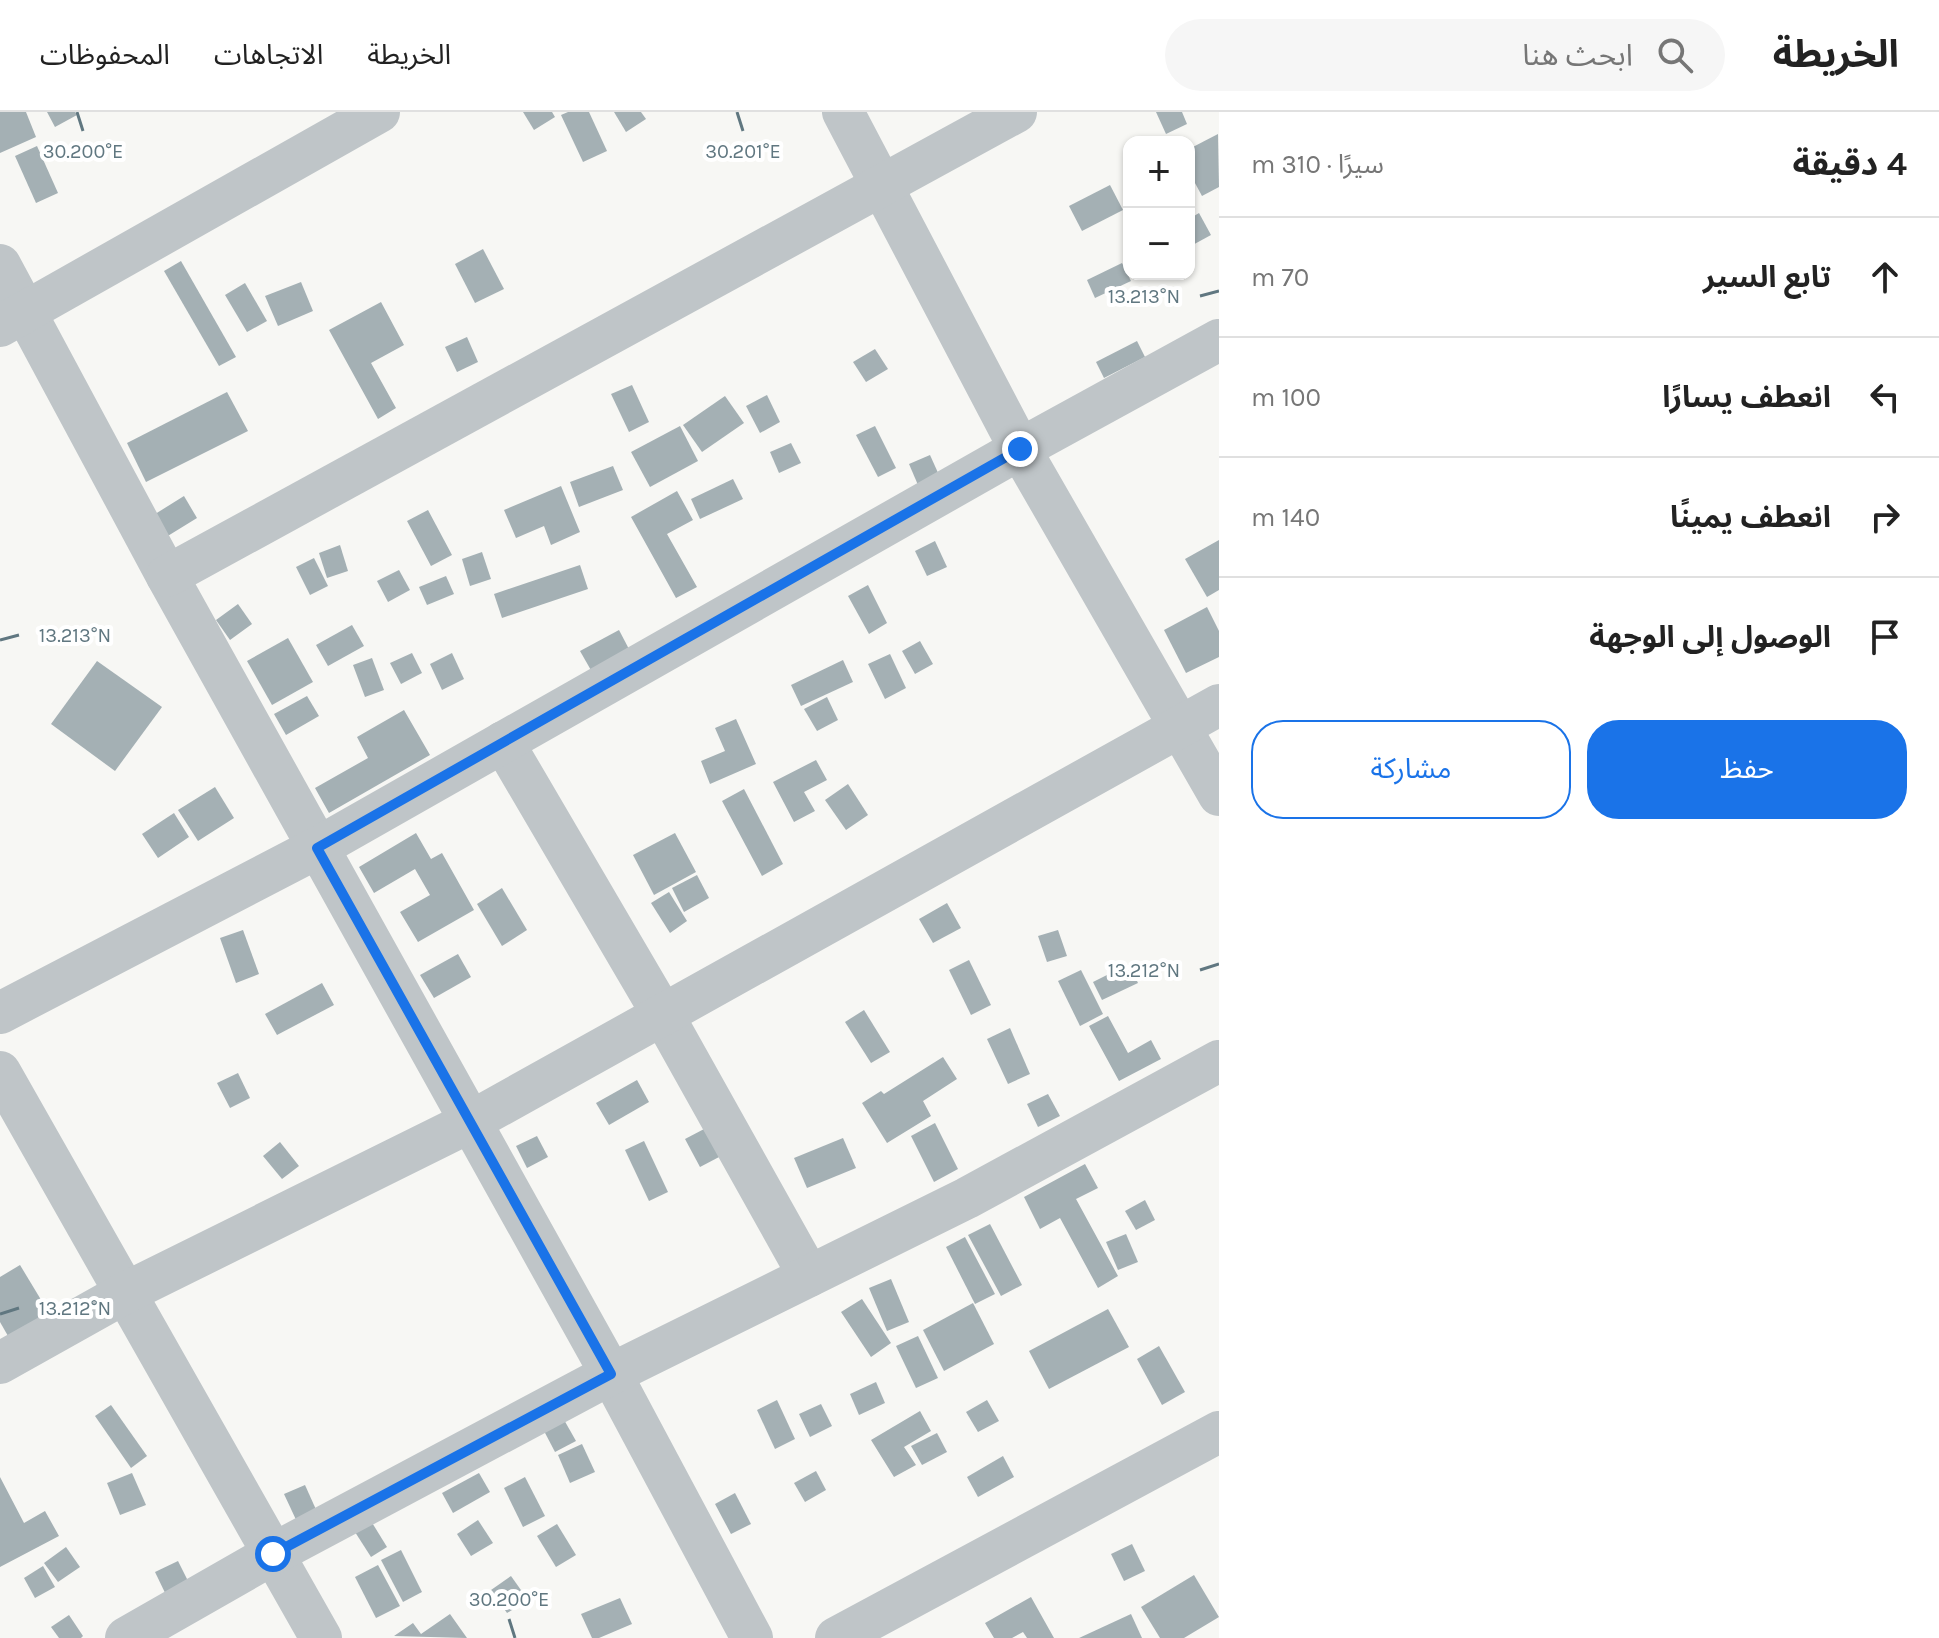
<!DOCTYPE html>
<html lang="ar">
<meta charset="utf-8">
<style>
:root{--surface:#fff;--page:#f6f6f6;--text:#222;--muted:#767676;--line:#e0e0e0;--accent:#1a73e8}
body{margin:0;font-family:Karla,"Noto Sans Arabic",sans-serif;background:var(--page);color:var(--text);direction:rtl}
.controls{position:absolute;right:24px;top:24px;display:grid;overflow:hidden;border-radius:16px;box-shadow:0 2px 6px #0004}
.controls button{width:72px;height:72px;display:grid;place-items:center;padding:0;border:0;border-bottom:2px solid var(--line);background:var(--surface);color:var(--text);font:40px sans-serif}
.stop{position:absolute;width:24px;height:24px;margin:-18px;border:6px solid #1a73e8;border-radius:50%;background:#fff}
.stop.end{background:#1a73e8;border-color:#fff;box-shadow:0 2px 8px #0008}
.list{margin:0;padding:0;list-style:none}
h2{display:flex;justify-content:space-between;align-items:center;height:104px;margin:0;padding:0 32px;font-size:34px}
h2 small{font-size:26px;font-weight:400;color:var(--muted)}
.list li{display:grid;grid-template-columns:52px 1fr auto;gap:24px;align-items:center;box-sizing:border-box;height:120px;padding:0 32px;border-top:2px solid var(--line)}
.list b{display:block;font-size:30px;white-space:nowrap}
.list em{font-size:26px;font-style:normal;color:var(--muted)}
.actions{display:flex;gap:16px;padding:24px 32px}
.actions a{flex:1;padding:18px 0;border:2px solid var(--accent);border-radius:32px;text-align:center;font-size:28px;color:var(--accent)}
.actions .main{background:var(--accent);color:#fff}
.icon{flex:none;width:44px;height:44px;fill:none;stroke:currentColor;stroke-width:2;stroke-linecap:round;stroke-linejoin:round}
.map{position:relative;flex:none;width:1219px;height:1526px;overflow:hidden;direction:ltr}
header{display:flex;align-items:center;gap:48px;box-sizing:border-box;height:112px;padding:0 40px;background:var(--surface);border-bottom:2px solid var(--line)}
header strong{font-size:38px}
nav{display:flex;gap:44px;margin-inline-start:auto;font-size:28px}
.search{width:560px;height:72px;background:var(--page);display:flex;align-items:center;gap:20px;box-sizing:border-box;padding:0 28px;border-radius:44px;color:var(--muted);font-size:30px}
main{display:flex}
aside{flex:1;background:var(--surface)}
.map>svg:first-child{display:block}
.building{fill:#a4b0b4}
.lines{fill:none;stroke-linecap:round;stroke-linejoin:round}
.minor{stroke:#bfc5c8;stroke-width:42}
.route{stroke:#1a73e8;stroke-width:10}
.ticks{fill:none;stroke:#607780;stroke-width:3}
.ticks-label{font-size:20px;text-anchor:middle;fill:#607780;stroke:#fff;stroke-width:8;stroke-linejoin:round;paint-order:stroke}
</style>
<header>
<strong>الخريطة</strong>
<div class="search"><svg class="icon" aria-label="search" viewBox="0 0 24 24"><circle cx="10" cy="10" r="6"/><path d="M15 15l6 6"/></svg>ابحث هنا</div>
<nav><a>الخريطة</a><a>الاتجاهات</a><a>المحفوظات</a></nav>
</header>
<main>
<aside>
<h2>4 دقيقة<small>سيرًا · 310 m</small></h2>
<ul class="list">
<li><svg class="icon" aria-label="ahead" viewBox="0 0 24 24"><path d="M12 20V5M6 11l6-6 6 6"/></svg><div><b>تابع السير</b></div><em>70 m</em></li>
<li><svg class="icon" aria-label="left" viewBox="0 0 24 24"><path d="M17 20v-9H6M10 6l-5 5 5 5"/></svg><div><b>انعطف يسارًا</b></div><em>100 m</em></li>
<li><svg class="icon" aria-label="right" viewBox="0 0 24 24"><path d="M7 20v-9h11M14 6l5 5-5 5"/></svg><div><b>انعطف يمينًا</b></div><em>140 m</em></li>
<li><svg class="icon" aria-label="arrive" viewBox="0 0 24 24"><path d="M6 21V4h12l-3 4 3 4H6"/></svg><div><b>الوصول إلى الوجهة</b></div></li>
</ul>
<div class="actions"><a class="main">حفظ</a><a>مشاركة</a></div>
</aside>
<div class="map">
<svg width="1219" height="1526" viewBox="0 0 1219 1526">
<rect width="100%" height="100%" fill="#f7f7f4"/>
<g class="building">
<polygon points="0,0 26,0 36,25 0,41"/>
<polygon points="47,0 75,0 77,3 55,15"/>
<polygon points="523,0 552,0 555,5 534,18"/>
<polygon points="568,0 589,0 607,39 583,50 561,3"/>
<polygon points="614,0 641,0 646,7 626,20"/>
<polygon points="1156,0 1182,0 1187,12 1166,22"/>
<polygon points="1218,22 1219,75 1202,84 1189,60 1189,37"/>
<polygon points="37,34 58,81 36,91 15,44"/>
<polygon points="1110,73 1123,98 1082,119 1069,94"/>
<polygon points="1199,101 1211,123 1189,135 1189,107"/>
<polygon points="483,137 504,177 475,191 455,152"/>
<polygon points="181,149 236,245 219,254 164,159"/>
<polygon points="1122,151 1131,169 1095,186 1087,168"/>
<polygon points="301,170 313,199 278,214 265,184"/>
<polygon points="245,171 267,209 247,220 225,183"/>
<polygon points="381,190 404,233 371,251 396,296 378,307 329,218"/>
<polygon points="467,225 478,250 457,260 445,235"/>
<polygon points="1137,229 1145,245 1104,266 1096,250"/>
<polygon points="875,237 888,257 866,270 853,250"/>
<polygon points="632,273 649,310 629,320 611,282"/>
<polygon points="227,280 248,319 146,370 127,331"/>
<polygon points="767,283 780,310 760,321 746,294"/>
<polygon points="725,284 744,311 702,340 683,313"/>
<polygon points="680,314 698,349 650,375 631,340"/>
<polygon points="875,314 896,356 878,365 856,323"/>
<polygon points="791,331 801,351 779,361 770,340"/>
<polygon points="930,343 939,363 918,373 909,352"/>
<polygon points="613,354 623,378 579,395 570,370"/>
<polygon points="733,367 743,387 700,407 691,387"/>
<polygon points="561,374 580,420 551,433 544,414 516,426 504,398"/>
<polygon points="677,379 693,408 667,422 697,475 676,486 631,405"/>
<polygon points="184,384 197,406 158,430 144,409"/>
<polygon points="428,398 452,443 431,454 407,409"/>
<polygon points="1219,428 1219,478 1207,485 1185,447"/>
<polygon points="935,429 947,455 927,464 915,439"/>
<polygon points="340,433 348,459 327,466 319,441"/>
<polygon points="482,440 491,467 470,474 462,447"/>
<polygon points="314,446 328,474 310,483 296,455"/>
<polygon points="580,453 588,477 502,506 494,482"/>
<polygon points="399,458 410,478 388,490 377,469"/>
<polygon points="446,464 454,482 427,493 419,475"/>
<polygon points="868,473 887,511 869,522 848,484"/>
<polygon points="238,492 252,512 230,528 216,508"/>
<polygon points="1207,495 1219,519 1219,545 1186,561 1164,518"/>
<polygon points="352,513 364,534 328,554 316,533"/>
<polygon points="619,518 630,539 592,560 580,539"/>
<polygon points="288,526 313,570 272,593 247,549"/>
<polygon points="920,529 933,552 915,562 902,539"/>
<polygon points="412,541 422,561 401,572 390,551"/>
<polygon points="452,541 464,567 442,578 430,552"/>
<polygon points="890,542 906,576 885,587 868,552"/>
<polygon points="372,546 384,578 365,585 353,553"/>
<polygon points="843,548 853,570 801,594 791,573"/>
<polygon points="97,549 162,595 115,659 51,612"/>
<polygon points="307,584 319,604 286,623 274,602"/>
<polygon points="827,585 838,608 817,619 804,597"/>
<polygon points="404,598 430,643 329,701 315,676 368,646 357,625"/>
<polygon points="736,607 756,652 710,672 701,649 725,639 715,616"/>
<polygon points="816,648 827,668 804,680 815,699 794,710 773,670"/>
<polygon points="848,672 868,703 846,718 825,688"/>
<polygon points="215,675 234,706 198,729 178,698"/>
<polygon points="744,677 783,752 762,764 722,689"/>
<polygon points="174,701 189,725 158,746 142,722"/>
<polygon points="416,721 431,747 442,741 474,798 418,830 400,800 430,783 415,757 374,781 359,755"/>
<polygon points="675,721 696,760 654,783 633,743"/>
<polygon points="697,763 709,786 684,800 672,776"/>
<polygon points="502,776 527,818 502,834 477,792"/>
<polygon points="669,780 687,809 670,821 651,791"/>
<polygon points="947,791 961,816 933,831 919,807"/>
<polygon points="243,818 259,862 236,871 220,826"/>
<polygon points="1058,818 1067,844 1047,850 1038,824"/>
<polygon points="458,842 471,865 434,886 420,863"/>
<polygon points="969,848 991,893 971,903 949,858"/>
<polygon points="1129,852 1138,871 1102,888 1093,870"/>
<polygon points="1081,858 1103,902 1080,914 1058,869"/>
<polygon points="322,871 334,893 277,923 265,902"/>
<polygon points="864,898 890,940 871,951 845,910"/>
<polygon points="1108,904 1128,941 1151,928 1161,947 1119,969 1089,914"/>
<polygon points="1010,916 1030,962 1008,972 987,927"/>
<polygon points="943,945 957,967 923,989 931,1004 887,1031 862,991 881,979 884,982"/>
<polygon points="238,961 250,986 230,996 217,971"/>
<polygon points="637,968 649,990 609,1013 596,991"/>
<polygon points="1048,982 1060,1004 1038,1015 1027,992"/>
<polygon points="935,1011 958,1057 934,1070 911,1024"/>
<polygon points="706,1016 721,1044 700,1055 685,1027"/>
<polygon points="537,1024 548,1045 527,1056 516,1034"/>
<polygon points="843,1026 856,1056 807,1076 794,1046"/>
<polygon points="644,1029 668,1080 649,1089 625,1038"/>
<polygon points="280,1030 299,1054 282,1067 263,1044"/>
<polygon points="1085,1052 1098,1076 1076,1087 1118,1164 1098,1176 1060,1106 1040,1117 1024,1085"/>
<polygon points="1145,1088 1155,1108 1136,1118 1125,1099"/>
<polygon points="990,1112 1022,1173 1001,1184 968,1123"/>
<polygon points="1126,1122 1138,1150 1118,1158 1106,1130"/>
<polygon points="965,1125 995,1182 975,1192 946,1135"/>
<polygon points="20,1153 49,1201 8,1224 0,1210 0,1165"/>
<polygon points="891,1167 909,1210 887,1219 869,1176"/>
<polygon points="862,1187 891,1231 871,1245 841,1200"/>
<polygon points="973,1191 994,1232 944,1259 923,1218"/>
<polygon points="1108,1197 1129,1235 1049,1277 1029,1239"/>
<polygon points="918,1224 938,1266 916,1276 896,1234"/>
<polygon points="1159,1234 1185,1280 1162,1293 1137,1247"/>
<polygon points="876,1270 885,1291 859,1303 850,1282"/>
<polygon points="777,1288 795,1327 775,1337 757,1298"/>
<polygon points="987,1288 999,1309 978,1320 966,1300"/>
<polygon points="821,1292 832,1314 810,1325 799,1302"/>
<polygon points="111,1293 147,1344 131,1356 95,1304"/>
<polygon points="920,1299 931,1319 904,1335 916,1353 894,1365 871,1328"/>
<polygon points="563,1306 576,1329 555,1340 543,1317"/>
<polygon points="937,1321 947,1340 922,1353 911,1334"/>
<polygon points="582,1332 595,1360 570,1371 558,1343"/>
<polygon points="1003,1344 1014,1365 978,1385 967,1365"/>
<polygon points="816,1359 826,1378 805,1390 794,1371"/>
<polygon points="132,1361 146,1393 120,1403 107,1371"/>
<polygon points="479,1361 490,1380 453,1401 442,1381"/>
<polygon points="0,1365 24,1411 45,1399 59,1424 0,1455"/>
<polygon points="525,1365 545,1404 523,1415 504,1376"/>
<polygon points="305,1373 318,1402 298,1412 284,1382"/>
<polygon points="735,1381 751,1412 731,1422 715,1392"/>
<polygon points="478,1408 493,1431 471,1444 457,1422"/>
<polygon points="371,1409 387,1435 371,1445 355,1420"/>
<polygon points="557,1412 576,1443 556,1455 537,1424"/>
<polygon points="1132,1432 1145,1459 1124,1469 1111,1442"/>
<polygon points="66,1435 80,1455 58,1470 44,1451"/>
<polygon points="401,1438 422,1480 403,1490 381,1448"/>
<polygon points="178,1449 205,1503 181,1514 155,1460"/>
<polygon points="378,1453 400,1494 376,1506 355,1465"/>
<polygon points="43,1454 55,1475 35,1486 24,1466"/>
<polygon points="1194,1463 1219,1505 1184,1526 1160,1526 1141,1495"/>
<polygon points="511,1464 528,1488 507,1501 491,1478"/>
<polygon points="1031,1485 1054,1526 1027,1526 1023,1520 1012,1526 994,1526 985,1511"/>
<polygon points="620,1486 632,1512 599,1526 592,1526 581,1502"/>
<polygon points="450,1502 467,1526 394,1524 413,1511 421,1522"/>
<polygon points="1131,1502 1142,1526 1079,1526"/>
<polygon points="69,1503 83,1524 81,1526 59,1526 51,1515"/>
</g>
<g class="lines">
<g class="minor">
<polyline points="843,0 1020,337 1219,683"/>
<polyline points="0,153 167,464 611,1262 752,1526"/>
<polyline points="0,214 379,0"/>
<polyline points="167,464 1016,0"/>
<polyline points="503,630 663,903 809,1164"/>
<polyline points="0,901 317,736 1020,337 1219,228"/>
<polyline points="0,960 321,1526"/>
<polyline points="0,1251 125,1181 470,1010 1219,593"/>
<polyline points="126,1526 273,1442 611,1262 967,1086 1219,949"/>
<polyline points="836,1526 1219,1320"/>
</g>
</g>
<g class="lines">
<polyline class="route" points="273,1442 611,1262 317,736 1020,337"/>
</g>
<path class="ticks" d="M 77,0 L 83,19M 737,0 L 743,19M 1200,184 L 1219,179M 0,528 L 19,523M 1200,858 L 1219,852M 0,1202 L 19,1196M 509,1507 L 515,1526"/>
<g class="ticks-label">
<text x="83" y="46">30.200°E</text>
<text x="743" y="46">30.201°E</text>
<text x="1144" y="191">13.213°N</text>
<text x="75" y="530">13.213°N</text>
<text x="1144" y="865">13.212°N</text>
<text x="75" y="1203">13.212°N</text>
<text x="509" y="1494">30.200°E</text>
</g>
</svg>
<div class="controls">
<button>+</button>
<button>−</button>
</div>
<div class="stop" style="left:273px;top:1442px"></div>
<div class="stop end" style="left:1020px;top:337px"></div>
</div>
</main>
